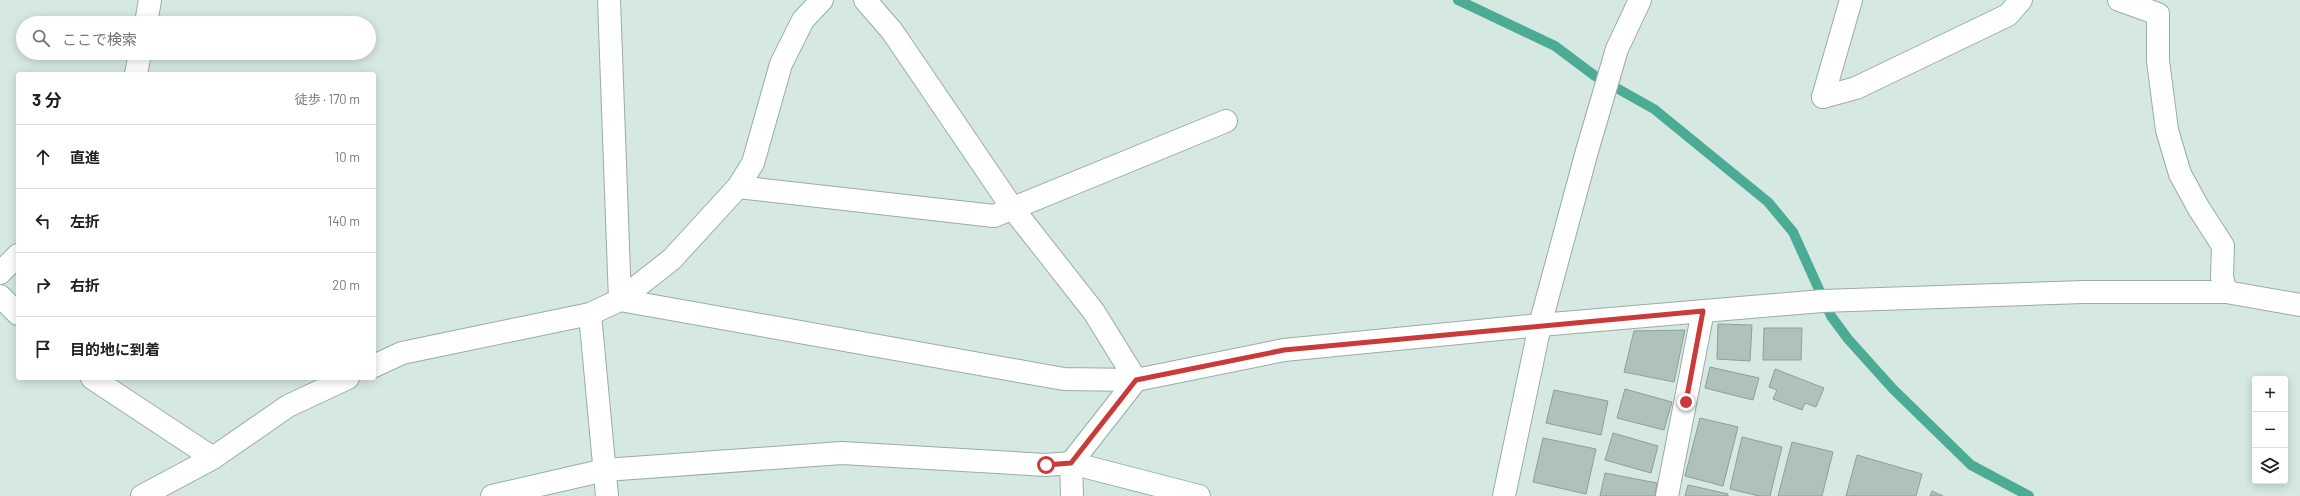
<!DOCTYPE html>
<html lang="ja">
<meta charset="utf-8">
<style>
:root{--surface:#fff;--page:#f2f2f2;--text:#222;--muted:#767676;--line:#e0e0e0}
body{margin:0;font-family:Barlow,"Noto Sans JP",sans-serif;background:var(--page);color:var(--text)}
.controls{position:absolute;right:12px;bottom:12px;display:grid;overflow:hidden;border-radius:4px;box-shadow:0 2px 10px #0003}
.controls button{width:36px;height:36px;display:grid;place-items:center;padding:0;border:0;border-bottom:1px solid var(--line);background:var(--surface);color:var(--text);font:20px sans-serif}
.stop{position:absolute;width:12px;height:12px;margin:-9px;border:3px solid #c93a38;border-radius:50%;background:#fff}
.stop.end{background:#c93a38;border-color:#fff;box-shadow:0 1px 4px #0008}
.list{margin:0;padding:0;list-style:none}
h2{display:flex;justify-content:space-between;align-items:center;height:52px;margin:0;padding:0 16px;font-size:17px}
h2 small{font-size:13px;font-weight:400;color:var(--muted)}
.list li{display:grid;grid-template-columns:26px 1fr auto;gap:12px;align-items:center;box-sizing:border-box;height:64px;padding:0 16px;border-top:1px solid var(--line)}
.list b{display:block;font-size:15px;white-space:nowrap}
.list em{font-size:13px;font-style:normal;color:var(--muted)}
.icon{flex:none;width:22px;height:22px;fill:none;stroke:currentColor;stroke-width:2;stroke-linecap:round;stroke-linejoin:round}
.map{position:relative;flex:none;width:2300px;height:496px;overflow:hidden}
.search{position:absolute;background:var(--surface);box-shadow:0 2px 10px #0003;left:16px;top:16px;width:360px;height:44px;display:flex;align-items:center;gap:10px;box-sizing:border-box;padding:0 14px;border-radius:22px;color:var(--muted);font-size:15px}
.panel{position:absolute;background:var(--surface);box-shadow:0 2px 10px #0003;left:16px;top:72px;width:360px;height:308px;border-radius:4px}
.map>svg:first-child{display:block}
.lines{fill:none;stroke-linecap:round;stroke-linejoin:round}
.stream{stroke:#4cab95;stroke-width:10}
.building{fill:#afc1bc;stroke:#8e9f9a}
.minor-casing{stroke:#9aaca6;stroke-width:24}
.minor{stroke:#fff;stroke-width:22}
.route{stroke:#c93a38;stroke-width:5}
</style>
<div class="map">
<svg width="2300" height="496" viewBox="0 0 2300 496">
<rect width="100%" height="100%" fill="#d6e8e2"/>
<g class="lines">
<polyline class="stream" points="1458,0 1555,46 1595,76 1654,109 1768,202 1793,232 1831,316 1848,339 1893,389 1971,465 2029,496"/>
</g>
<g class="building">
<polygon points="1718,324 1752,325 1750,361 1717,359"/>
<polygon points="1764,328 1802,328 1801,360 1763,360"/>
<polygon points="1685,330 1674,382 1624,372 1634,331"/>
<polygon points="1710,367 1759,378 1753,400 1705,388"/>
<polygon points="1775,369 1824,388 1816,407 1805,403 1802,410 1773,399 1777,390 1769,387"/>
<polygon points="1625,389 1672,402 1664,430 1617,418"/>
<polygon points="1554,390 1608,401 1601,435 1546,423"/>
<polygon points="1700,418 1738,427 1723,486 1685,476"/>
<polygon points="1613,433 1658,446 1651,473 1605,460"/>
<polygon points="1742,437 1782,447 1770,496 1759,496 1730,489"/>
<polygon points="1543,438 1596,449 1586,494 1533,482"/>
<polygon points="1792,442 1833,452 1822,496 1778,496"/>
<polygon points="1857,455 1922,474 1916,496 1846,496"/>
<polygon points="1605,473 1657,483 1655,496 1600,496"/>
<polygon points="1688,485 1728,494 1728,496 1685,496"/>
<polygon points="1932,491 1943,496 1930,496"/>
</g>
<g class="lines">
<g class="minor-casing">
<g id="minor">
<polyline points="609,0 620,300"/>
<polyline points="865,0 892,31 1013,209 1094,312 1136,380"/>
<polyline points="2119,0 2158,14 2158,61 2167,130 2180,174 2198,207 2223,246 2222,277 2226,292"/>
<polyline points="146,23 150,0"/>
<polyline points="136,74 140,53"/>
<polyline points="1823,97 1856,88 2008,15 2021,0"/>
<polyline points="1823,97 1851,0"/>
<polyline points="738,187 994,216 1226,121"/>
<polyline points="0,273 18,255"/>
<polyline points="0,296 18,314"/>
<polyline points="620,300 1064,379 1136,380 1284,350 1540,325 1822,301 2083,292 2226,292 2300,305"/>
<polyline points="590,314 607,496"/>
<polyline points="374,366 402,353 590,314 620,300 672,259 738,187 753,163 781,64 803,20 822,0"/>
<polyline points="92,378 213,458"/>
<polyline points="142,496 213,458 288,406 348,378"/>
<polyline points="492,496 605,470 842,453 1046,465 1071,463 1199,496"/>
<polyline points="1072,496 1071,463 1136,380"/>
<polyline points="1504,496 1540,325 1587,151 1617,49 1640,0"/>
<polyline points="1667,496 1703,311"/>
</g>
</g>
<use href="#minor" class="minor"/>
</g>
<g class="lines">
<polyline class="route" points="1046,465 1071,463 1136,380 1284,350 1703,311 1686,402"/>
</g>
</svg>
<div class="controls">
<button>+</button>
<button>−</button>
<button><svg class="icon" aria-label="layers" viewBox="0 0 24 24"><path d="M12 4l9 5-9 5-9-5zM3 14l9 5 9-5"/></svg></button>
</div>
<div class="stop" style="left:1046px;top:465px"></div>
<div class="stop end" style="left:1686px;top:402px"></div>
<div class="search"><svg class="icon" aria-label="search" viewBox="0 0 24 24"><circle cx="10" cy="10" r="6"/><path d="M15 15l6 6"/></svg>ここで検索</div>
<section class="panel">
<h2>3 分<small>徒歩 · 170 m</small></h2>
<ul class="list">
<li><svg class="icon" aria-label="ahead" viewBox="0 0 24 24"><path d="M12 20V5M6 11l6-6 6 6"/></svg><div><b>直進</b></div><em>10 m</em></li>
<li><svg class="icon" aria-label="left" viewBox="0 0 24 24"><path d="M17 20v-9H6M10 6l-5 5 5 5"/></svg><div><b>左折</b></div><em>140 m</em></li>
<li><svg class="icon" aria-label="right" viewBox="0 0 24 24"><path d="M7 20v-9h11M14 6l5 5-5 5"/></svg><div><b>右折</b></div><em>20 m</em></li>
<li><svg class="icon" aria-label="arrive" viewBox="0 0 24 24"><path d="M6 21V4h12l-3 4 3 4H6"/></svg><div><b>目的地に到着</b></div></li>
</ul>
</section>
</div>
